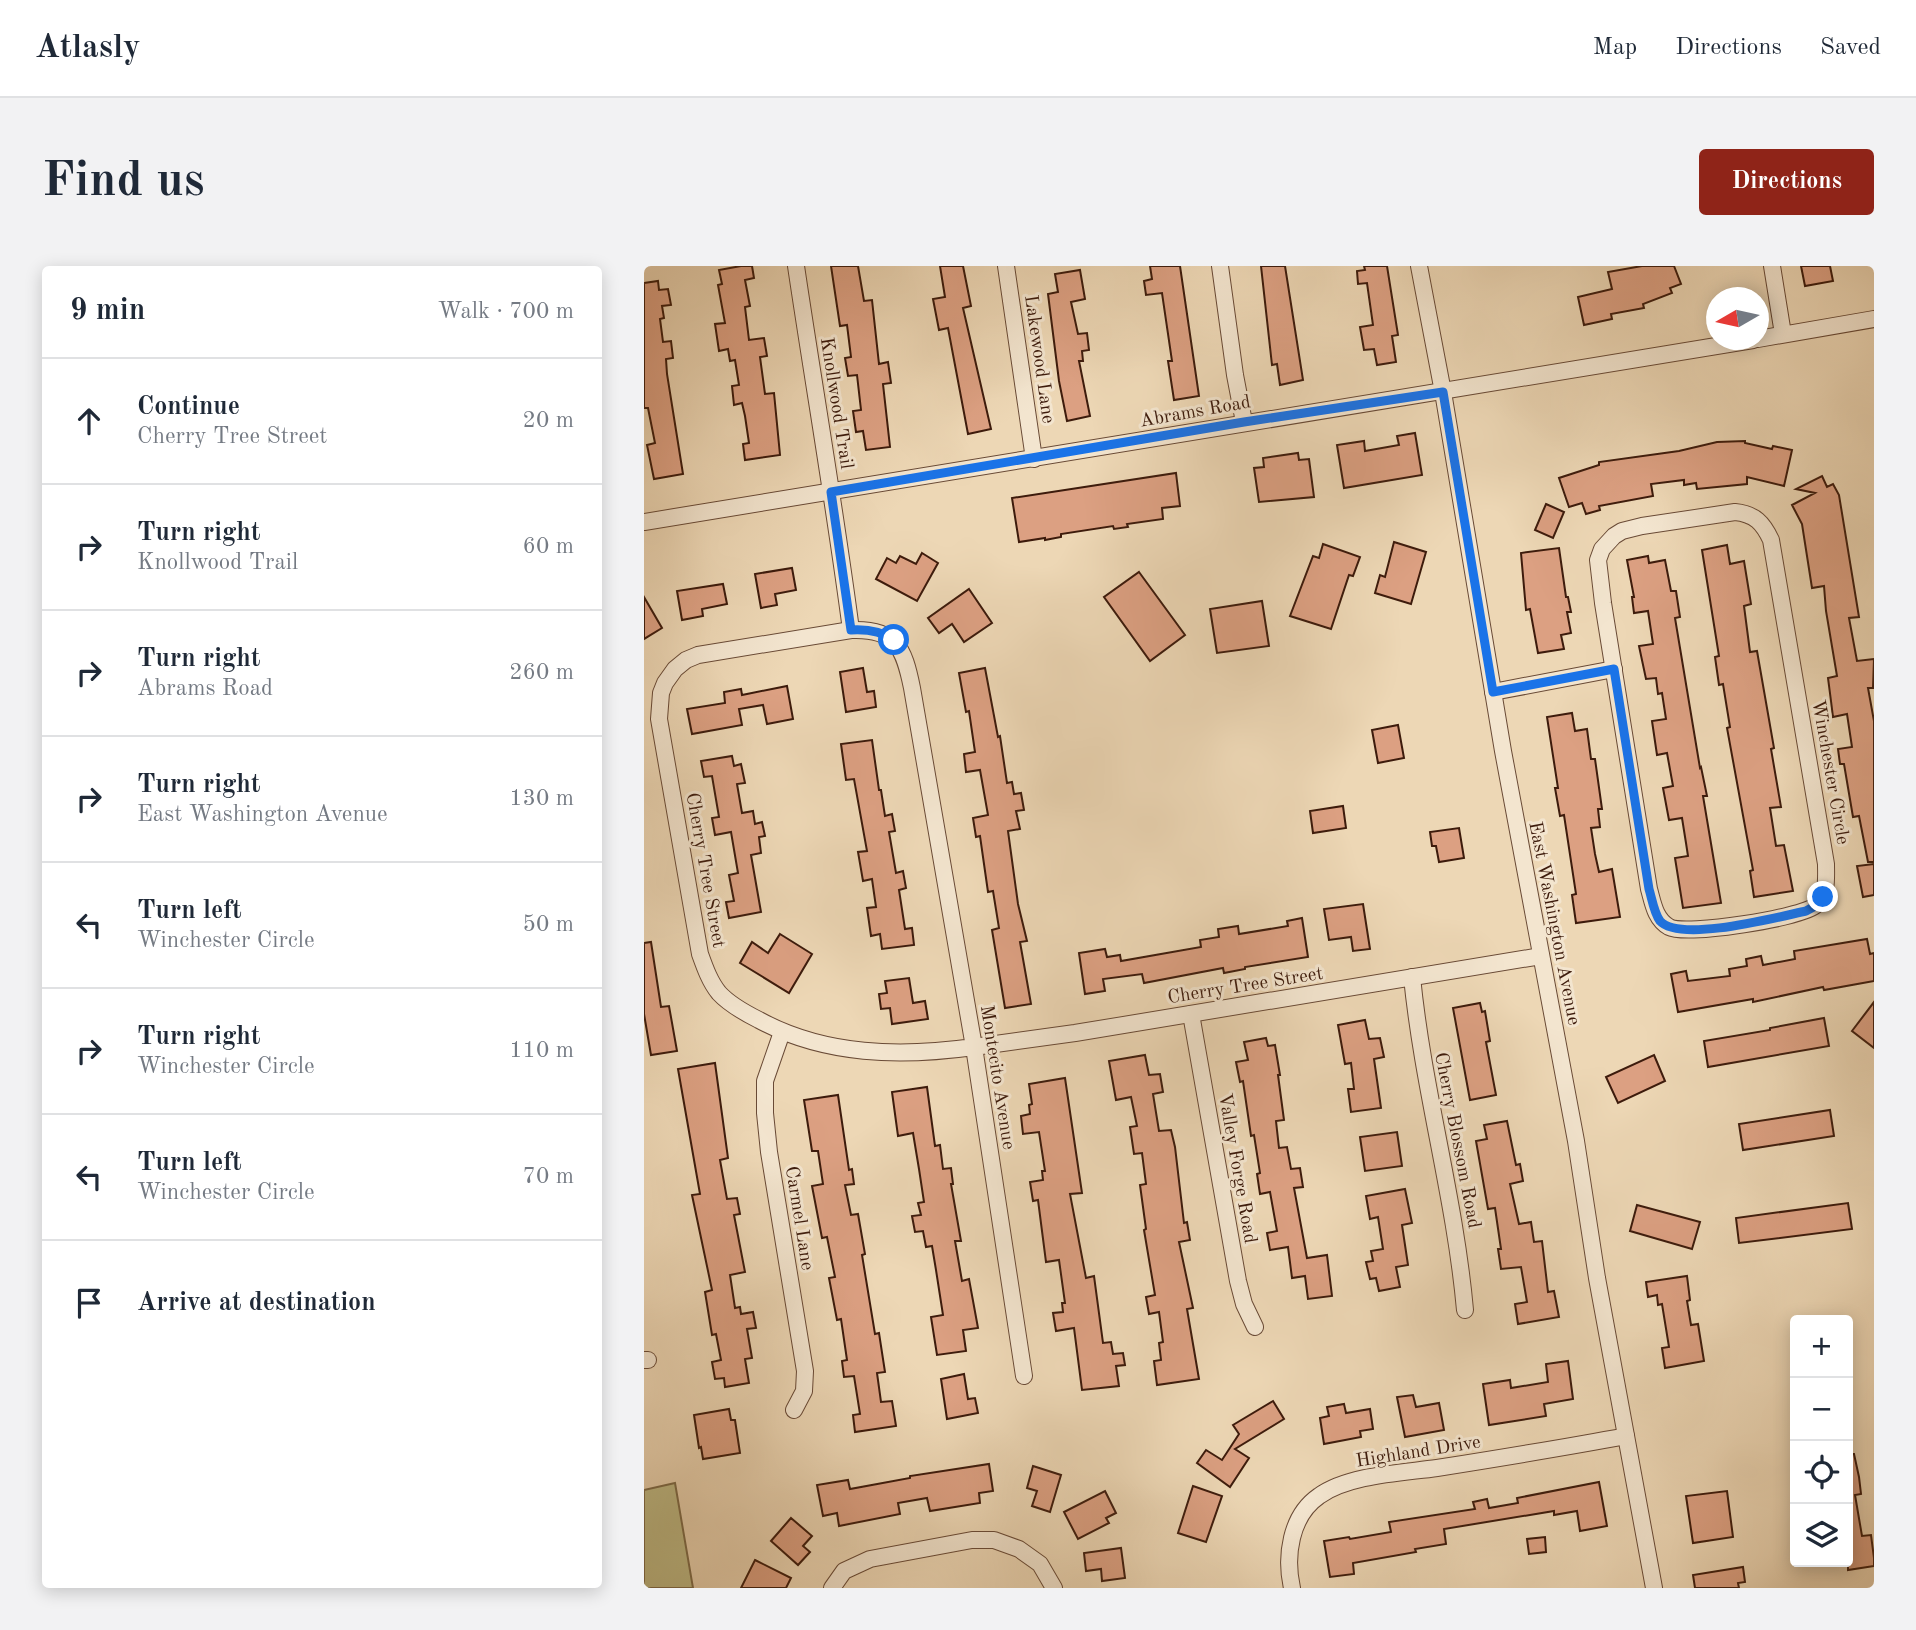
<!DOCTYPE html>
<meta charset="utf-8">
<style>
:root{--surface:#fff;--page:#f2f2f3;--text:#1f2937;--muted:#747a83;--line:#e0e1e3;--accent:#8f2418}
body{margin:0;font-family:"Old Standard TT",serif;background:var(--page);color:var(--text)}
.controls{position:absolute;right:21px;bottom:21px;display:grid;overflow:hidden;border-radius:7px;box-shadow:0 4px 18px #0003}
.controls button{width:63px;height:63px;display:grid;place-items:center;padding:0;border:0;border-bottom:2px solid var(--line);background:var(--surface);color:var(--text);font:35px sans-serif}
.compass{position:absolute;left:1062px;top:21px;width:63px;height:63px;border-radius:50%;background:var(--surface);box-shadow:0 4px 18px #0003;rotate:261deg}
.stop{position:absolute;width:21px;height:21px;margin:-16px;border:5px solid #1a73e8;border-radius:50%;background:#fff}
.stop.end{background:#1a73e8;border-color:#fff;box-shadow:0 2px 7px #0008}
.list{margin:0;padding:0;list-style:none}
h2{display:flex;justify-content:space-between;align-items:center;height:91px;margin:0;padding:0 28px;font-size:30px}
h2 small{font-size:23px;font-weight:400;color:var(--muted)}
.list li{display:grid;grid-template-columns:46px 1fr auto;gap:21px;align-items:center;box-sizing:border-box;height:126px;padding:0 28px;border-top:2px solid var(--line)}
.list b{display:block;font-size:26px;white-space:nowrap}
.list p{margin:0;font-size:23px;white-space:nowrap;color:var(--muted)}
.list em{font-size:23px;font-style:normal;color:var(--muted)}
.icon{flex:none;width:38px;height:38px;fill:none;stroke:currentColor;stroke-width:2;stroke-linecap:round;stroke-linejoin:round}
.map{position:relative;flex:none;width:1230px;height:1322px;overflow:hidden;border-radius:7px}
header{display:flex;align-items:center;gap:42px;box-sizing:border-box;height:98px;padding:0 35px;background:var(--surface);border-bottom:2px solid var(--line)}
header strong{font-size:33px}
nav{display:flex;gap:38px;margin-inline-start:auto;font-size:24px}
.intro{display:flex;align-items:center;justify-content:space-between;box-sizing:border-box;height:168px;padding:0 42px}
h1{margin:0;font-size:49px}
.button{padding:18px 32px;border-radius:7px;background:var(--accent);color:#fff;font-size:24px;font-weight:700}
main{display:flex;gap:42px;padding:0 42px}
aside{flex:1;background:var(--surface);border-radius:7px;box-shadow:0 4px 18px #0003}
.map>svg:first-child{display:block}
.green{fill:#bfbc88;stroke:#7e6c4a;stroke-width:2}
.building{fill:#dca082;stroke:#3d1b0c;stroke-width:2}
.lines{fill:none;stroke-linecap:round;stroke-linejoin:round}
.minor-casing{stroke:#694a36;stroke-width:18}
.minor{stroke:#f3e5cf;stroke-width:16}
.route{stroke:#1a73e8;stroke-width:9}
.labels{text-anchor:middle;stroke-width:6;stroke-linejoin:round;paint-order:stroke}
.street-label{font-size:19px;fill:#3d1b0c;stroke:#f3e5cf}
</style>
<header>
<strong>Atlasly</strong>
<nav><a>Map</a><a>Directions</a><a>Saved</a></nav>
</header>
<div class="intro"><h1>Find us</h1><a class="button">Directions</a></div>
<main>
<aside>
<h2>9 min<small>Walk · 700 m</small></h2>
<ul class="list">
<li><svg class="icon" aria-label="ahead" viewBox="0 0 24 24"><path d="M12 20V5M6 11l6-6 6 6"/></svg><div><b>Continue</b><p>Cherry Tree Street</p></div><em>20 m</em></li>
<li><svg class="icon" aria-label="right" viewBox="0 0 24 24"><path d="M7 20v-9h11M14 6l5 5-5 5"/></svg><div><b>Turn right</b><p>Knollwood Trail</p></div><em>60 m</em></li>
<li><svg class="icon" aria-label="right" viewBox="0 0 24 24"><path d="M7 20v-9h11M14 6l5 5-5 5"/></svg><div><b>Turn right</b><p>Abrams Road</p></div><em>260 m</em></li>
<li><svg class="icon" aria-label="right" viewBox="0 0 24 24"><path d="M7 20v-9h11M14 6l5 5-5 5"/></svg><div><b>Turn right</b><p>East Washington Avenue</p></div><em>130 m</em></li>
<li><svg class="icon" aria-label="left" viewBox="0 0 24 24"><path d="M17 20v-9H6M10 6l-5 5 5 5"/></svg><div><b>Turn left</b><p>Winchester Circle</p></div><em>50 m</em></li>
<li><svg class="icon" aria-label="right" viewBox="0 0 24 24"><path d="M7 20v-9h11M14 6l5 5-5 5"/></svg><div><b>Turn right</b><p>Winchester Circle</p></div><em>110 m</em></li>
<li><svg class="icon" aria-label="left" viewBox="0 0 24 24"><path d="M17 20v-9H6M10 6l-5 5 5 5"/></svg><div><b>Turn left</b><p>Winchester Circle</p></div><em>70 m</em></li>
<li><svg class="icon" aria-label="arrive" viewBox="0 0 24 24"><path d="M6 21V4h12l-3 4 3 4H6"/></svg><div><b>Arrive at destination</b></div></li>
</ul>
</aside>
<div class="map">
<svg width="1230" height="1322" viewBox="0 0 1230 1322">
<rect width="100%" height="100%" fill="#edd7b5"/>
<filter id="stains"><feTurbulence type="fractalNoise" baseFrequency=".00286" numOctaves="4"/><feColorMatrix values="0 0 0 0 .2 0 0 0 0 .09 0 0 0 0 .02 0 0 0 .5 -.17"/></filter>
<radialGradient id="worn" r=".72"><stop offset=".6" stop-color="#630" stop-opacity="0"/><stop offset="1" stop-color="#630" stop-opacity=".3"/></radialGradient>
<polygon class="green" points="31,1217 49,1322 0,1322 0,1224"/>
<g class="building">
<polygon points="97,0 108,0 110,12 101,14 106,40 101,41 105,74 120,72 123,90 116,91 121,128 130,127 136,189 101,194 99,178 105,177 101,150 98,137 90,139 88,120 95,119 91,94 86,95 84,83 75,85 71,58 81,57 74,19 78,18 75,4"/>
<polygon points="187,0 214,0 220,35 228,34 235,98 244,96 247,117 239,118 246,181 222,184 219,165 212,166 209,145 217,144 213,109 204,110 201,92 207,91 203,59 196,60"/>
<polygon points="296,0 319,0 327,40 319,42 347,163 324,168 304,62 295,64 289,33 301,31"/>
<polygon points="506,0 536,0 555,130 530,134 524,95 528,95 518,27 502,29 500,15 508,13"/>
<polygon points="617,0 641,0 659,114 636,119 633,98 628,99"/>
<polygon points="720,0 743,0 754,69 748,70 752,96 733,99 730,83 720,84 716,61 729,59 723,17 714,18 713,5 721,4"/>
<polygon points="998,0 1030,0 1037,18 1026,22 1028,27 999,38 1000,42 967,48 968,53 940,59 934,31 968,23 964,6"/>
<polygon points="1157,0 1186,0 1189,15 1161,20"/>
<polygon points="436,4 441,33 427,36 434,68 443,67 445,84 438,85 439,95 435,95 446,150 423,155 415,115 404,28 414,26 411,8"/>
<polygon points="14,15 15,24 24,23 27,39 18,40 20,52 16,53 19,76 27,75 29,92 22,93 23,108 39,208 10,213 3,179 11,177 4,142 0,142 0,17"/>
<polygon points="771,167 778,209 700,222 693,179 720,175 721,185 755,179 753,170"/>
<polygon points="1101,175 1101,177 1128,183 1129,180 1148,184 1140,220 1103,211 1103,218 1053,223 1052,217 1040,219 1040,214 1007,218 1009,230 955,240 956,244 942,248 938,237 925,241 915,212 955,199 955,196 1035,185 1073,176"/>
<polygon points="654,187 655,194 665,193 670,231 615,236 610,202 620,201 619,192"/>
<polygon points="532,207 536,240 518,242 519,253 483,258 484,261 470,263 469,260 417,268 417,271 401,274 401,272 375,276 368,232"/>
<polygon points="1178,210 1183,221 1189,218 1195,229 1215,351 1205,352 1213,395 1230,393 1229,422 1224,422 1230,455 1230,596 1224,596 1215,550 1209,551 1200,498 1196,498 1194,483 1208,481 1203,448 1189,451 1187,435 1184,412 1193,410 1182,345 1180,320 1168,322 1158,258 1148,239 1171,227 1152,223"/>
<polygon points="902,238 920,246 909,272 891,264"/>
<polygon points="750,276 782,286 767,338 731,327 736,309 741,311"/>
<polygon points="679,278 716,291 709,310 705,309 687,363 646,350 669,290 675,292"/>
<polygon points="1083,279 1086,298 1100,295 1107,338 1100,340 1106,386 1113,385 1130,482 1127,483 1137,541 1126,542 1132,580 1140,579 1149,625 1110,631 1106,605 1109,604 1083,462 1086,461 1079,418 1075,419 1071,391 1075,390 1058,284"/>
<polygon points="915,282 922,331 924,331 927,346 923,346 927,367 917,369 920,383 894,387 886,343 882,344 877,287"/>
<polygon points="278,287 294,297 273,335 232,313 243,292 252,297 256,290 272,298"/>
<polygon points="1004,290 1005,297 1021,294 1027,325 1032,325 1036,351 1031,352 1056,502 1057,501 1063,530 1059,530 1077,637 1039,642 1031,592 1044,590 1042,577 1038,552 1025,554 1019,522 1029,520 1023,487 1013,489 1008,455 1022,453 1018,427 1014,428 1012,412 1002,413 995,380 1009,378 1004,345 990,347 988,331 990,331 983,294"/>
<polygon points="148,302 152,324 131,328 133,339 117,342 111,308"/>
<polygon points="495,306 541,369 506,395 460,331"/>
<polygon points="79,318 83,338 58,343 59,350 38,354 33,325"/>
<polygon points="325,323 348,357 320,376 308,358 295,367 284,352"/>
<polygon points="0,331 18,362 0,373"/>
<polygon points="618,335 625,380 573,387 566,343"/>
<polygon points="219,402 223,426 230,425 232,441 202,446 196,406"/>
<polygon points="341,402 354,471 356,470 363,517 368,516 370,528 377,527 380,544 372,545 376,563 364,565 374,638 383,675 376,676 387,738 361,742 348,664 355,662 349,625 344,626 336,570 332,571 329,552 344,549 336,504 322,506 320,488 331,486 325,445 322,446 315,407"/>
<polygon points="143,420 149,453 123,458 119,439 95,443 98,459 48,468 43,443 81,437 80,426 97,423 98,429"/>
<polygon points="928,447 931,465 943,463 947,493 951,493 958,543 954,543 956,561 947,562 951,588 955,606 968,603 976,651 932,657 928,629 932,628 920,549 916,550 911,522 914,522 903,451"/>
<polygon points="754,459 760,492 734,497 728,464"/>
<polygon points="228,474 235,524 237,524 241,550 248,548 251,565 245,566 252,607 259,605 262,622 255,624 261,663 268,662 270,679 238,683 236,668 227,670 223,642 232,641 228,613 219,615 214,586 223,585 210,513 202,514 197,478"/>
<polygon points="88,490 90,500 97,498 101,517 93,518 98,547 109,545 111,558 118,556 121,570 115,571 117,587 107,589 117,646 85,652 82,636 90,635 85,609 94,607 87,566 71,569 68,552 75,551 68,510 60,511 57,495"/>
<polygon points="699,540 702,562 669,567 666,545"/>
<polygon points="815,562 820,592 795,596 792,580 788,580 786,566"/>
<polygon points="1230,598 1230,629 1219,631 1213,600"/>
<polygon points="719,638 726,683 709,685 707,671 685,674 680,643"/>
<polygon points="658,652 664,691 601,701 601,703 580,707 579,702 500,717 498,708 459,713 461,725 441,728 435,687 461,683 463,691 476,689 477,695 557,681 556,674 575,671 574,663 594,660 595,668 644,660 643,655"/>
<polygon points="136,668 168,688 145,727 96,697 108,676 124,687"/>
<polygon points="1223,673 1226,688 1230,687 1230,715 1180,724 1179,721 1109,736 1109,733 1034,746 1027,708 1042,705 1044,715 1086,710 1085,703 1103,700 1102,693 1117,690 1119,699 1151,693 1150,685"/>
<polygon points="7,676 17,741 25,740 33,785 7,789 0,748 0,677"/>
<polygon points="265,712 269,737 281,735 284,753 248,758 246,742 237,743 235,728 243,727 241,715"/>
<polygon points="1230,736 1230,782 1208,765"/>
<polygon points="836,737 838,746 841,745 846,775 842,776 852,829 826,834 809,742"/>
<polygon points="1180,752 1185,780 1064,801 1060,775 1126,764 1126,762"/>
<polygon points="721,754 725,773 736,772 740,791 730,793 737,842 707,846 704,823 710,823 707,797 701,798 694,759"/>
<polygon points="622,772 624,780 631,779 636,809 634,809 640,854 632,855 635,882 643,881 647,903 656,902 659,921 650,922 663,992 683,989 688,1030 664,1033 661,1010 648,1012 644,981 626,984 623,967 633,965 626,926 616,928 613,908 616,907 610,869 607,870 599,815 596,816 592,796 604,794 600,776"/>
<polygon points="501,789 505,809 516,808 519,826 509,828 515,865 527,864 531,881 540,957 543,956 546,974 535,976 549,1042 543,1043 555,1113 513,1119 510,1095 517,1094 515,1077 519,1076 515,1046 505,1048 502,1031 511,1029 500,964 502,963 496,919 502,918 498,887 490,888 486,861 493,860 487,831 472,834 465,795"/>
<polygon points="1010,789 1021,815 974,837 962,811"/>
<polygon points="71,797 84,892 76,894 83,933 93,932 96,948 90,949 101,1006 86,1009 91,1042 96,1041 97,1048 109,1046 112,1062 103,1063 108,1092 101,1093 105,1117 81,1121 80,1112 71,1113 68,1096 77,1094 72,1068 68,1069 61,1026 68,1024 48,929 56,928 34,803"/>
<polygon points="421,812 438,927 426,928 442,1012 450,1010 459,1077 467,1076 469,1088 479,1087 481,1099 472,1100 475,1120 438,1124 430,1062 412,1065 409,1047 419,1046 418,1037 421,1037 415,994 402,996 394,934 389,935 386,916 399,914 398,905 401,905 395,866 379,868 377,850 386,848 385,839 388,838 385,818"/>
<polygon points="283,821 291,880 296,879 299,903 307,902 309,918 307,918 317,975 311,975 318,1015 325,1013 334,1062 319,1064 322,1085 293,1089 287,1051 299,1049 292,1004 288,980 282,981 279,965 271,966 268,950 277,949 274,937 280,936 275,903 269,867 254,870 248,826"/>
<polygon points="194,829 205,904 208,903 210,918 201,919 207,949 214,948 221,988 218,989 231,1068 235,1067 241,1106 233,1107 237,1136 248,1135 252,1160 211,1166 209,1149 216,1148 210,1110 200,1111 198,1095 203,1094 197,1053 193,1054 185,1012 191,1011 183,971 178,972 168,920 179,918 174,885 168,885 160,834"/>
<polygon points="1186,844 1190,870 1099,884 1095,858"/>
<polygon points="863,855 872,899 876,898 879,915 866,918 875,958 887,956 890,976 898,975 904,1026 910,1025 915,1051 874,1058 871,1038 883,1036 877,1001 857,1003 854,983 857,983 851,942 844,943 832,875 843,873 840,859"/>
<polygon points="753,866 758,900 721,905 716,871"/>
<polygon points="761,923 768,957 758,959 764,999 752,1001 756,1021 735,1025 732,1012 726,1013 722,996 729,995 727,985 739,983 734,951 726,953 722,930"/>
<polygon points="1204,937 1208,963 1095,977 1092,952"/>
<polygon points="993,939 1056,956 1048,983 986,965"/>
<polygon points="1043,1010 1046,1034 1043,1035 1047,1059 1054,1058 1060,1095 1021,1102 1018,1082 1025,1081 1018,1038 1014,1039 1013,1029 1004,1031 1002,1016"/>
<polygon points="924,1095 929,1133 900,1138 902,1150 845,1159 839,1118 866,1114 867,1122 904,1116 902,1098"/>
<polygon points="320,1108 324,1133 331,1132 334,1147 303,1153 297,1113"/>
<polygon points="769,1129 772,1141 795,1137 800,1164 761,1171 753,1131"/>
<polygon points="629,1135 640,1153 591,1183 605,1192 586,1221 553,1197 562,1184 578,1194 595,1168 589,1159"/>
<polygon points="700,1138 702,1147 726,1143 729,1163 716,1165 717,1171 680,1178 676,1152 685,1150 683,1141"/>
<polygon points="85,1143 87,1154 91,1154 96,1187 59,1193 57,1181 55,1182 50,1149"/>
<polygon points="1204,1188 1210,1188 1215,1211 1217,1228 1211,1229 1218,1270 1227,1269 1230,1292 1230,1300 1204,1304"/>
<polygon points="345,1198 349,1225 335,1227 336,1237 286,1245 283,1232 254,1237 256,1248 195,1260 193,1247 179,1250 173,1219 204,1214 206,1223 266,1212 266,1210"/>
<polygon points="389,1200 417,1209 406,1246 388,1240 393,1225 383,1222"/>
<polygon points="955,1216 963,1260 936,1265 933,1245 910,1249 910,1245 800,1263 802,1278 771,1283 772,1286 709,1297 710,1308 686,1311 680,1275 705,1271 706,1273 747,1266 745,1256 831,1243 829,1236 843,1233 845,1242 874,1237 873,1232"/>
<polygon points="549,1220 578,1230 562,1276 534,1267"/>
<polygon points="461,1225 472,1247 462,1252 465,1257 434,1273 420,1246"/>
<polygon points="1083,1225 1089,1271 1049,1277 1042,1230"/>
<polygon points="147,1252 168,1270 159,1280 166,1286 154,1299 127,1275"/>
<polygon points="901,1271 902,1286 885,1288 883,1273"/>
<polygon points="477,1282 481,1312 458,1315 457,1303 442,1305 440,1287"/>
<polygon points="111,1294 147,1312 142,1322 97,1322"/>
<polygon points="1099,1301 1101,1316 1094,1317 1095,1322 1051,1322 1049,1309"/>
</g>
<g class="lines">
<g class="minor-casing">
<g id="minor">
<path d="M 152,0 C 170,121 191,242 207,364"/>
<polyline points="362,0 390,193"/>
<polyline points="576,0 591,109 600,156"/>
<polyline points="775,0 799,126 859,485 932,875 953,1012 1010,1322"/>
<polyline points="1128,0 1139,68"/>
<polyline points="1114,73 1230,53"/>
<path d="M 1091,246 C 1111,248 1119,257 1127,274 L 1182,598 C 1182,612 1184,629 1172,639 C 1158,652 1042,670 1025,661 C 1011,653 1009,637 1005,623 L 959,337 L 954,294 L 958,283 L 970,270 L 978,265 L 998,260 Z"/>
<polyline points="0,256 1109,74"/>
<polyline points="849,426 970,403"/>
<path d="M 768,711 C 779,823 811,932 821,1044"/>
<polyline points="547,748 594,1015 600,1038 611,1061"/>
<polyline points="138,766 121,815 121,847 125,886 161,1105 160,1125 150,1144"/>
<polyline points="0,1094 4,1094"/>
<path d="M 380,1110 L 330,781 L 268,422 C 260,382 252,362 207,364 L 54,389 L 42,394 L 31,403 L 21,417 L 17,427 L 15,453 L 56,688 C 61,702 66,716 75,727 C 86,739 101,747 115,754 C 181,790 257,791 330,781 L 431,767 L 897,690"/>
<polyline points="188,1322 200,1305 226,1293 328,1274 350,1274 375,1283 396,1298 410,1322"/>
<path d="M 648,1322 C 641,1291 646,1250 675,1230 C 704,1209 757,1207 793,1202 C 856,1192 919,1182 982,1170"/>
</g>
</g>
<use href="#minor" class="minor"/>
</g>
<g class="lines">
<path class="route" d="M 250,374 C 237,365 223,363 207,364 L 187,226 L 600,156 L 799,126 L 849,426 L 970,403 L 1005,623 C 1008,633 1010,647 1016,655 C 1036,677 1134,651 1162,645 L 1173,639 L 1179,631"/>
</g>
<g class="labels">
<g class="street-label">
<text transform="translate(397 93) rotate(82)" y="7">Lakewood Lane</text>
<text transform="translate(194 137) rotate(81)" y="7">Knollwood Trail</text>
<text transform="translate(551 144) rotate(-10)" y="7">Abrams Road</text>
<text transform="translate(1188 506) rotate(80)" y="7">Winchester Circle</text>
<text transform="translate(63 604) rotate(80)" y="7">Cherry Tree Street</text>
<text transform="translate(912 657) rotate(79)" y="7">East Washington Avenue</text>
<text transform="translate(601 718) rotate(-9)" y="7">Cherry Tree Street</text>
<text transform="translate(355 811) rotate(81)" y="7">Montecito Avenue</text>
<text transform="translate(815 874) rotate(79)" y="7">Cherry Blossom Road</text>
<text transform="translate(595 902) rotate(80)" y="7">Valley Forge Road</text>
<text transform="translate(157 952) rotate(81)" y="7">Carmel Lane</text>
<text transform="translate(774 1184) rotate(-9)" y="7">Highland Drive</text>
</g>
</g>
<rect width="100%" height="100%" filter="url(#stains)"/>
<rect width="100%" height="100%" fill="url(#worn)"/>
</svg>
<div class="controls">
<button>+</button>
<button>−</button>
<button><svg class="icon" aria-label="locate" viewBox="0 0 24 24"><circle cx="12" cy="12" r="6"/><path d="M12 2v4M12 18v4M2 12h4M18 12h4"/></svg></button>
<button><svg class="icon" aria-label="layers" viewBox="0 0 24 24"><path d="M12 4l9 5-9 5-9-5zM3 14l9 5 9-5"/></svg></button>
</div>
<svg class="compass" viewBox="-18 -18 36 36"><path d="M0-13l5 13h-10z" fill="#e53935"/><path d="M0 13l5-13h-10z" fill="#747a83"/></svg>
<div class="stop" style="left:250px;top:374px"></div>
<div class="stop end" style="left:1179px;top:631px"></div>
</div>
</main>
